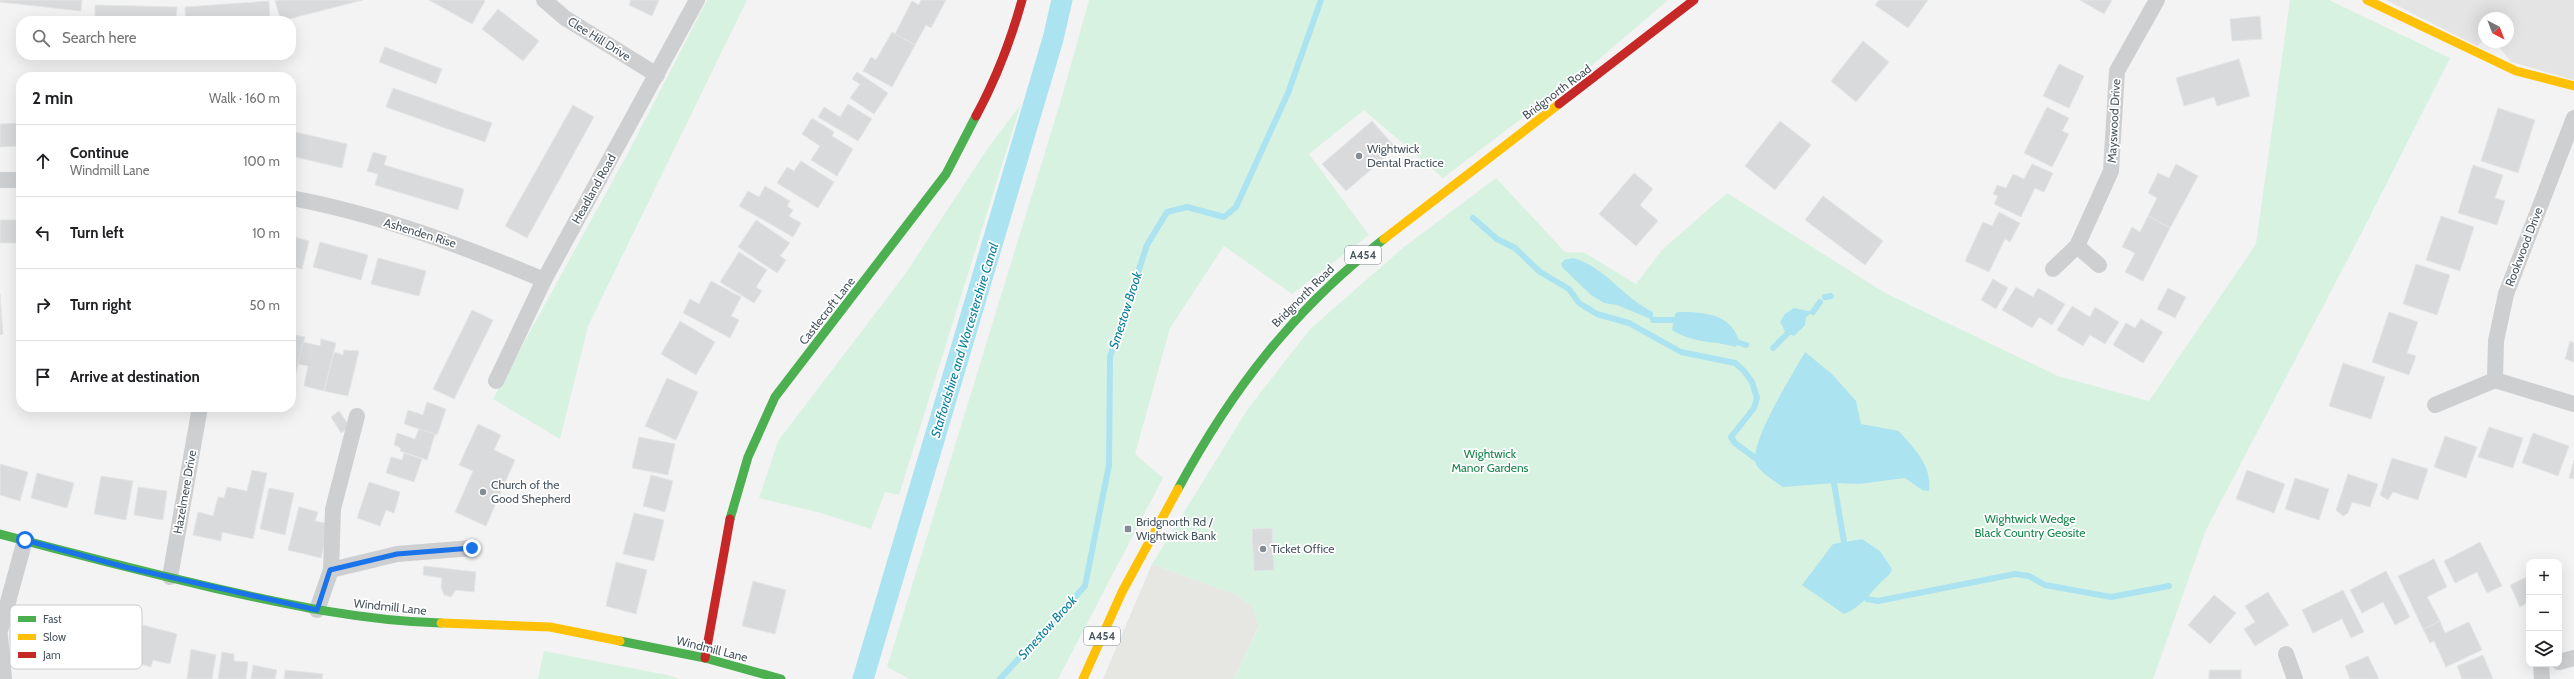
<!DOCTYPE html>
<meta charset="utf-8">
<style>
:root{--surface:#fff;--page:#f2f2f2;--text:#202124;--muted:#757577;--line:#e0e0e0}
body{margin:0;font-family:Cabin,sans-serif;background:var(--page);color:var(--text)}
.controls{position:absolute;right:12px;bottom:12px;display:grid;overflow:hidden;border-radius:8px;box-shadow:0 4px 16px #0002}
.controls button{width:36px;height:36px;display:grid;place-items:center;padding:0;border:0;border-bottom:1px solid var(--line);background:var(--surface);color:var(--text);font:20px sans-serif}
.compass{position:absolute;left:2478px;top:12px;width:36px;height:36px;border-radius:50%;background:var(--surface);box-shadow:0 4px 16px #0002;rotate:138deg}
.stop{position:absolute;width:12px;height:12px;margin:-9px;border:3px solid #1a73e8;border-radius:50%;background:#fff}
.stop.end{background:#1a73e8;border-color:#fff;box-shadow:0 1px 4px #0008}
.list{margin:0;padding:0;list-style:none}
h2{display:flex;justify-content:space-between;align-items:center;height:52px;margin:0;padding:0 16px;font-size:17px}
h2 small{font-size:13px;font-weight:400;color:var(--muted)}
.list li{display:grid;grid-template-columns:26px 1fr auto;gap:12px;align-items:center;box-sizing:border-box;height:72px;padding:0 16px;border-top:1px solid var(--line)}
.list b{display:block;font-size:15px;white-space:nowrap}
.list p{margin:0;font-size:13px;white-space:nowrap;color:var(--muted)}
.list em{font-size:13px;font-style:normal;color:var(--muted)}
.icon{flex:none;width:22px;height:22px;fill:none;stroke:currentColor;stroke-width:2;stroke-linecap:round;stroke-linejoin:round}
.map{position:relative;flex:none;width:2574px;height:679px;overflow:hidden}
.search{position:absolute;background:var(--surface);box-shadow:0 4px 16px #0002;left:16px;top:16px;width:280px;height:44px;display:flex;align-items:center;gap:10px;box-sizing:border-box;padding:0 14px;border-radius:16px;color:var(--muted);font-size:15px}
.panel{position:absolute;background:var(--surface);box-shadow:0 4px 16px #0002;left:16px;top:72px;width:280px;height:340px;border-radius:16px}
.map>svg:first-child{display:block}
.commercial{fill:#e6e6e2}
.education{fill:#e5e4e5}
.green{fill:#d8f2e1}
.water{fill:#ace3f0}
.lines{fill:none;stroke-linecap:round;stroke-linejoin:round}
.stream{stroke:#ace3f0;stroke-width:6}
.canal{stroke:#ace3f0;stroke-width:21}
.building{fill:#d9dadb;stroke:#e4e5e6}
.street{stroke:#cdcfd1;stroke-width:16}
.fast{stroke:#4caf50;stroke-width:9}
.slow{stroke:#ffc107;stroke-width:9}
.jam{stroke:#c62828;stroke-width:9}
.route{stroke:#1a73e8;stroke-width:5}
.poi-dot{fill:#848d93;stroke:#fff;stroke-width:1.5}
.labels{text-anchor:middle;stroke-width:3.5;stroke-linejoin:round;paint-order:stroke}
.shield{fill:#fff;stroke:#808990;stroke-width:1}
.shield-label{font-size:11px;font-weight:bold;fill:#495660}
.street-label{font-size:12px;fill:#495660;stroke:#fff}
.poi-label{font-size:12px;fill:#495660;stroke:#fff;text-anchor:start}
.park-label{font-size:12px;fill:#16864c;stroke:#fff}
.water-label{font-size:13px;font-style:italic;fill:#0a809b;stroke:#fff}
.key{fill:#fff;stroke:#c8cccf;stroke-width:1}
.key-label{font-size:11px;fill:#495660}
</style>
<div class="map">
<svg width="2574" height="679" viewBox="0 0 2574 679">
<rect width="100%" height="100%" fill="#f3f3f3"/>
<polygon class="commercial" points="1152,564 1237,595 1252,607 1259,626 1234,679 1103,679"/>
<polygon class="education" points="2386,0 2574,0 2574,80 2511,62 2495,42 2508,42 2508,18 2484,18 2484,40 2477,46"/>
<g class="green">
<polygon points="707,0 747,0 588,326 560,439 493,399 629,151"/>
<polygon points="1089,0 1668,0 1591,66 1443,178 1364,110 1309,154 1369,235 1292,294 1224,246 1170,328 1135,454 1163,478 1058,679 910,679 887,667 1061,100"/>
<polygon points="2290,0 2329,0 2450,58 2361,234 2206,530 2153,679 1234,679 1259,627 1252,607 1237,595 1152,564 1247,410 1310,329 1404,247 1496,178 1565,252 1585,253 1636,284 1662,250 1727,193 1885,293 2058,376 2149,401 2256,244"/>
<polygon points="1021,104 899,495 885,492 871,529 821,513 759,498 778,441 903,277 988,148"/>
<polygon points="544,651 667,675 680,679 538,679"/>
</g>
<g class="water">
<path d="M 1573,258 C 1606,267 1623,298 1653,312 L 1653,320 L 1617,305 L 1604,303 L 1591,295 L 1563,268 L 1561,264 L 1564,260 Z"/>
<polygon points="1794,308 1813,312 1806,317 1805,325 1794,336 1786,333 1780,322 1785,314"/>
<path d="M 1678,312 C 1705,312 1731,313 1740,343 L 1735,347 C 1712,340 1694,344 1672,330 L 1675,314 Z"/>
<path d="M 1805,352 L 1832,374 L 1856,401 L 1861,424 L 1899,431 C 1915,450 1932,465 1929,491 L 1922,490 L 1905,478 L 1859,484 L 1834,483 L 1783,487 C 1775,481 1755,470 1755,460 C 1754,435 1792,375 1805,352 Z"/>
<path d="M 1862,539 L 1880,551 L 1892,569 C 1890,576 1885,578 1880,583 C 1868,596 1861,607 1844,614 L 1802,585 L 1833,544 Z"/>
</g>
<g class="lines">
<g class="stream">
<polyline points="1473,218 1497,239 1515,248 1540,272 1569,289 1579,303 1597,314 1629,323 1681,352 1735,363 1744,371 1752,382 1757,398 1754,408 1731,437 1735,443 1755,458"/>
<polyline points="1825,297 1831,296"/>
<polyline points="1813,312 1820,302"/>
<polyline points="1653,320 1674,320"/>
<polyline points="1740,343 1746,345"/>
<polyline points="1773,348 1787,334"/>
<polyline points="1834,483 1844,542"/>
<polyline points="1867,599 1878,601 2015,574 2029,576 2045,585 2111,597 2169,586"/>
<polyline points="1000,679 1085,586 1109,465 1110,357 1147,245 1167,212 1187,207 1224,217 1236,207 1288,93 1321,0"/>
</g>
<polyline class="canal" points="863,679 1053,39 1062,0"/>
</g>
<g class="building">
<polygon points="0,0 82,0 81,11 0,2"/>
<polygon points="279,0 363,0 281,21 275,1"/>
<polygon points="429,0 484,0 485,1 472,24"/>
<polygon points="631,0 659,0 652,16 629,5"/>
<polygon points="921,0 946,0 931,28 926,25 915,45 895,34 912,1 919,5"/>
<polygon points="1879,0 1928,0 1908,28 1875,5"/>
<polygon points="2080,0 2112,0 2104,14"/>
<polygon points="269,1 270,21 186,21 185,7"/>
<polygon points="95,5 177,7 176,21 95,21"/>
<polygon points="498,9 539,41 523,61 482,29"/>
<polygon points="2260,16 2262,39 2232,41 2230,19"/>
<polygon points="892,32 915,45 892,87 863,71 871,57 876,60"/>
<polygon points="1863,41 1889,62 1856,102 1831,81"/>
<polygon points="385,47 442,69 436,84 379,62"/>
<polygon points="2239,59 2250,96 2217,106 2214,97 2184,106 2176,78"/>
<polygon points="2059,64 2084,76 2069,108 2043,96"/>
<polygon points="857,72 888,93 874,114 850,98 860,84 852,79"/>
<polygon points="393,88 492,123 485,142 386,107"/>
<polygon points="848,104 872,119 858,141 818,117 824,107 840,117"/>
<polygon points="573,105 594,117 527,238 505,226"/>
<polygon points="2047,107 2069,118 2062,131 2069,134 2052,167 2024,153"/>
<polygon points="2498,108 2535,120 2518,173 2481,161"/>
<polygon points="812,118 834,132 832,136 853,149 837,176 811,160 820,146 802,134"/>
<polygon points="1372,121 1396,148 1346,191 1322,164"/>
<polygon points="1780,121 1811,145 1775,190 1745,166"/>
<polygon points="21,123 21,146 0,147 0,124"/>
<polygon points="291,131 347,144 342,168 291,156"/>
<polygon points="373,152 387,156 384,165 464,189 458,210 375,185 378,174 367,171"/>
<polygon points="801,161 834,182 818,208 777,183 787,167 794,171"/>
<polygon points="2032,164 2053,173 2044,192 2035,188 2021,217 1994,204 1998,196 1993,194 1997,185 2006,188 2013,174 2024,179"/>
<polygon points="2176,164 2198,176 2170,228 2148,216 2157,198 2148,193 2158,173 2169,178"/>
<polygon points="2473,165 2503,175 2495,198 2505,201 2497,225 2458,213"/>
<polygon points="1634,173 1653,189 1640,205 1658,221 1636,246 1599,214"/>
<polygon points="765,186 790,201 787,206 793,210 789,216 801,223 793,237 739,206 748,191 759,197"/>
<polygon points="1823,196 1883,241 1865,265 1805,220"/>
<polygon points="1999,212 2020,223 2010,242 2005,239 1989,272 1965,261 1983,222 1992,226"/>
<polygon points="2148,216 2170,228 2143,281 2125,272 2135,253 2122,247 2132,227 2140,232"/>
<polygon points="2441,216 2474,227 2460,271 2426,260"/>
<rect x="0" y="220" width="21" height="23"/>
<polygon points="756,220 790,243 780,256 786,260 777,273 738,247"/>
<polygon points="291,236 309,241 302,269 291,266"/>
<polygon points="320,242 368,255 361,280 313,267"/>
<polygon points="739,252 767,270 756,287 762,291 754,303 720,282"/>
<polygon points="378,258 426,271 419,296 371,284"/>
<polygon points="2416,264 2450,275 2437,315 2403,304"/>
<polygon points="1993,279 2008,288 1996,309 1981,300"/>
<polygon points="711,281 741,297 731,316 739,320 730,338 683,313 690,299 699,304"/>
<polygon points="2016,287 2033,297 2038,288 2065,304 2052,325 2039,317 2032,328 2002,310"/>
<polygon points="2168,288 2186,297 2175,318 2157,309"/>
<polygon points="0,294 3,334 0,335"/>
<polygon points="2072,306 2090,317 2095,307 2119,322 2105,344 2090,335 2083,346 2057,330"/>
<polygon points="472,310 493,320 454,399 433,389"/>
<polygon points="2389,312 2418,322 2407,353 2416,356 2409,375 2372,362"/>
<polygon points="2141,319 2163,332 2143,363 2113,345 2126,323 2135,328"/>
<polygon points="680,321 715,342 696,375 661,354"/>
<polygon points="291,334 305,337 293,385 291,384"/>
<polygon points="321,339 336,343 324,391 304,386 308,366 298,364 303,342 320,346"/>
<polygon points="2570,341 2574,343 2574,362 2565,359"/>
<polygon points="344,350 359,351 348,396 324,391 334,352 343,355"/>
<polygon points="2343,363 2385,377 2371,419 2329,406"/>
<polygon points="667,378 698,392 676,440 645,426"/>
<polygon points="427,402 446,409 437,435 404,424 408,410 423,415"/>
<polygon points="339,411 350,427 341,433 331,417"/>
<polygon points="478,424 501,435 494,450 515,460 486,526 455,512 473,471 459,465"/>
<polygon points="2489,427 2523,438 2513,468 2478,457"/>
<polygon points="419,429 435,434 427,460 400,451 401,448 394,445 397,433 415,439"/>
<polygon points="2533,433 2569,446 2558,476 2522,463"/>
<polygon points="2445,436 2477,447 2466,478 2434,467"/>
<polygon points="639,437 675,444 668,475 632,468"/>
<polygon points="404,453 422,459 414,482 386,473 391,457 402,460"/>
<polygon points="2392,458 2428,469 2418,500 2393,492 2388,500 2380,495"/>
<polygon points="2574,460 2574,479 2569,478"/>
<polygon points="0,464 28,472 20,501 0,495"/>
<polygon points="252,470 267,473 253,539 222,532 221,541 193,535 198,512 213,516 218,497 224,498 227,487 247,491"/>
<polygon points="2247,470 2285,484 2274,513 2236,499"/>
<polygon points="37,473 74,483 67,508 31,498"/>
<polygon points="2348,474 2378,484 2370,507 2352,502 2348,513 2343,516 2336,510"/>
<polygon points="651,475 673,481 665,512 643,506"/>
<polygon points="101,476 133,481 126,520 94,514"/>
<polygon points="2295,478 2329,489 2319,520 2285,509"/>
<polygon points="369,482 400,492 394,513 386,510 380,526 357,518"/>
<polygon points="138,487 167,491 163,520 134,515"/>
<polygon points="269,488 294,493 285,535 260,529"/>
<polygon points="299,507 318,512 315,521 329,524 321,558 288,550"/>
<polygon points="634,513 664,520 654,561 623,554"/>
<polygon points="1272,528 1274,570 1254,571 1252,529"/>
<polygon points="2480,542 2502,586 2487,593 2477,572 2455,583 2444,561"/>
<polygon points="2434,559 2447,587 2427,597 2440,621 2423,629 2398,576"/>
<polygon points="616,562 647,570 636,614 606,606"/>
<polygon points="424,566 476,572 474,592 456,590 451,597 444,595 441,587 442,578 423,575"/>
<polygon points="2386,571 2410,617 2395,625 2383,602 2362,613 2350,590"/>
<polygon points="2529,576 2529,602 2520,607 2510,585"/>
<polygon points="753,581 786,590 775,634 742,626"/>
<polygon points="2343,590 2364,632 2351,638 2342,619 2313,633 2302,610"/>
<polygon points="2268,592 2289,625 2255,646 2244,629 2255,622 2245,606"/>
<polygon points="2214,595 2236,613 2210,644 2188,625"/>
<polygon points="2440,621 2445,633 2469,622 2482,650 2446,667 2434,641 2430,643 2423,629"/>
<polygon points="143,625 177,634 170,664 153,660 151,667 134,662"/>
<polygon points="191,649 216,655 212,679 187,679"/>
<polygon points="222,652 234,654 234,661 248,662 246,679 218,679"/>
<polygon points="2483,655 2493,679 2462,679 2457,666"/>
<polygon points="2368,656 2379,679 2350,679 2345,666"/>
<polygon points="253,665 277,670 275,679 251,679"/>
<polygon points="285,670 323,674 322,679 284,679"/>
<rect x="2209" y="670" width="32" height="9"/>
</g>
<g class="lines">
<g class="street">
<polyline points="544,0 565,18 657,75"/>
<polyline points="0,180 21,180"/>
<path d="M 291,198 C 378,214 463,246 544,280"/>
<polyline points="2077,246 2099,265"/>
<polyline points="2053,269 2077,246 2111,171 2117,71 2157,0"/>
<polyline points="2495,380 2496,341 2506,294 2574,118"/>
<polyline points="496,381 544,280 697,0"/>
<polyline points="2435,405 2495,380 2574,404"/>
<polyline points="331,570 333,509 357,416"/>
<polyline points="170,577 200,407"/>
<polyline points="317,610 331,570 397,554 472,548"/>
<polyline points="0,631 25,540"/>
<polyline points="0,636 4,679"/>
<polyline points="2286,654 2295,679"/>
<polyline points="2559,662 2574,658"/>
<polyline points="2541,664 2542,679"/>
</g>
<g class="fast">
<path d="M 1178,489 C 1232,389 1294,309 1384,239"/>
<polyline points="730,519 748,457 775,397 946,174 976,116"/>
<path d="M 0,534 C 71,553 142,571 214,588 C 289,605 364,621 441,623"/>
<polyline points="620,641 705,658 781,679"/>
</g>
<g class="slow">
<polyline points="2367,0 2516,71 2574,86"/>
<polyline points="1384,239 1559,104"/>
<polyline points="441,623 550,627 620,641"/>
<polyline points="1083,679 1122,592 1178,489"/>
</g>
<g class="jam">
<polyline points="1559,104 1694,0"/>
<path d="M 976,116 C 996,79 1011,40 1022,0"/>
<polyline points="705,658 730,519"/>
</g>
</g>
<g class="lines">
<polyline class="route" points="25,540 125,567 317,610 330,570 397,554 472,548"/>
</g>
<g class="poi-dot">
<circle cx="1359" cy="156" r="4"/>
<circle cx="483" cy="492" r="4"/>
<rect x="1124" y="525" width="8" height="8" rx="2"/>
<circle cx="1263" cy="549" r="4"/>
</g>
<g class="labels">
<g class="shield">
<rect x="1345" y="246" width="36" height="18" rx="3"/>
<rect x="1084" y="627" width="36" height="18" rx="3"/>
</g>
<g class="shield-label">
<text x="1363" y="259">A454</text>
<text x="1102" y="640">A454</text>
</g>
<g class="street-label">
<text transform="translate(599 39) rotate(32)" y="4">Clee Hill Drive</text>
<text transform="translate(1557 92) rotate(-37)" y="4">Bridgnorth Road</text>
<text transform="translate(2114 121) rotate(-87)" y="4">Mayswood Drive</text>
<text transform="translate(594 189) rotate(-61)" y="4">Headland Road</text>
<text transform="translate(420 233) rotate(17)" y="4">Ashenden Rise</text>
<text transform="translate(2524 247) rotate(-69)" y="4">Rookwood Drive</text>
<text transform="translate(1303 296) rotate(-45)" y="4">Bridgnorth Road</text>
<text transform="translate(827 311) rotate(-52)" y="4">Castlecroft Lane</text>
<text transform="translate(185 492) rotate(-80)" y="4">Hazelmere Drive</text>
<text transform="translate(390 607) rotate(6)" y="4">Windmill Lane</text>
<text transform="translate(712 649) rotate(14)" y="4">Windmill Lane</text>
</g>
<g class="poi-label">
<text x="1367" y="153">Wightwick<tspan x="1367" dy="14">Dental Practice</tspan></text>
<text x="491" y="489">Church of the<tspan x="491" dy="14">Good Shepherd</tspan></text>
<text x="1136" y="526">Bridgnorth Rd /<tspan x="1136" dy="14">Wightwick Bank</tspan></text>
<text x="1271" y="553">Ticket Office</text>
</g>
<g class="park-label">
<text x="1490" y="458">Wightwick<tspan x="1490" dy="14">Manor Gardens</tspan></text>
<text x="2030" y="523">Wightwick Wedge<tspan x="2030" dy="14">Black Country Geosite</tspan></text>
</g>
<g class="water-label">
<text transform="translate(1125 310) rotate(-72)" y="5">Smestow Brook</text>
<text transform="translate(964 340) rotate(-73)" y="5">Staffordshire and Worcestershire Canal</text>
<text transform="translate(1047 627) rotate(-48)" y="5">Smestow Brook</text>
</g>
</g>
<rect x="10" y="605" width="132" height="64" rx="6" class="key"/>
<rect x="18" y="616" width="18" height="6" fill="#4caf50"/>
<rect x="18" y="634" width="18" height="6" fill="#ffc107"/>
<rect x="18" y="652" width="18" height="6" fill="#c62828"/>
<g class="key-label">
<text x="43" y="623">Fast</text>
<text x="43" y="641">Slow</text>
<text x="43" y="659">Jam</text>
</g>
</svg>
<div class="controls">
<button>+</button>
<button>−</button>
<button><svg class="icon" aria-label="layers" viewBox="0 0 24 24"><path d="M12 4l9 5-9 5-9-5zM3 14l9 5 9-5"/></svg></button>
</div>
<svg class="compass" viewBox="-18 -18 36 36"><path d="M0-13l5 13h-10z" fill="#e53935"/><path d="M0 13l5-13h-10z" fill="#757577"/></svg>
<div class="stop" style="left:25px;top:540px"></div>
<div class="stop end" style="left:472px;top:548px"></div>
<div class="search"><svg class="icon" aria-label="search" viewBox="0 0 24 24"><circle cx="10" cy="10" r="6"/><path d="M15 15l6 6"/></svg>Search here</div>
<section class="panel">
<h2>2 min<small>Walk · 160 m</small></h2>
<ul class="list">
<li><svg class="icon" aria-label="ahead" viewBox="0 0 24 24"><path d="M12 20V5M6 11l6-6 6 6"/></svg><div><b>Continue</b><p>Windmill Lane</p></div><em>100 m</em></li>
<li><svg class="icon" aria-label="left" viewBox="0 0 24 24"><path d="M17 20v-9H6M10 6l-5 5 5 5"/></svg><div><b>Turn left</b></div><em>10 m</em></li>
<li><svg class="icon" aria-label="right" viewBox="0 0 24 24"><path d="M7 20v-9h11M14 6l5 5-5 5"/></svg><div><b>Turn right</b></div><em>50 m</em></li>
<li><svg class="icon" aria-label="arrive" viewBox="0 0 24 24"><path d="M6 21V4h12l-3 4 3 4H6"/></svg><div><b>Arrive at destination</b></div></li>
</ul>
</section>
</div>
